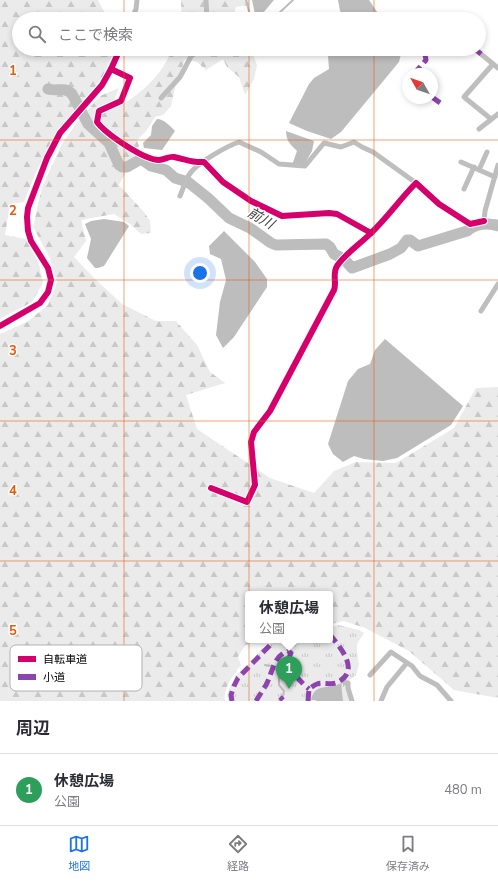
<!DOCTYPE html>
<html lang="ja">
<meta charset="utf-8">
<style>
:root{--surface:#fff;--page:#f7f7f7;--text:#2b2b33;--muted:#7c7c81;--line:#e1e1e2;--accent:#1a73e8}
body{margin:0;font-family:"Nunito Sans","Noto Sans JP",sans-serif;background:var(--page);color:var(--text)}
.compass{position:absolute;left:402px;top:68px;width:36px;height:36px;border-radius:50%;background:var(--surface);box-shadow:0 2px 6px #0003;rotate:310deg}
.you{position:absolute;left:200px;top:273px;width:14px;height:14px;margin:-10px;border:3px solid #fff;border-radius:50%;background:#1a73e8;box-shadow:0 0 0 6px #1a73e833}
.badge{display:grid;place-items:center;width:26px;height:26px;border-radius:50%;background:var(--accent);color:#fff;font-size:13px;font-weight:700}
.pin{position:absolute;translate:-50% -33px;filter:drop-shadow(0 1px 2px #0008)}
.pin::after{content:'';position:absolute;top:21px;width:14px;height:12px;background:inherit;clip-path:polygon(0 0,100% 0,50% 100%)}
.popup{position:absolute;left:245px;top:591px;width:88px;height:52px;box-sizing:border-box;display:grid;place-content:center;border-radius:4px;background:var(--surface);filter:drop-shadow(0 1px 3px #0005);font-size:13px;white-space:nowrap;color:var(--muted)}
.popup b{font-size:15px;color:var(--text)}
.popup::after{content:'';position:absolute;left:50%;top:100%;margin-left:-8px;border:8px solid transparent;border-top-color:var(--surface)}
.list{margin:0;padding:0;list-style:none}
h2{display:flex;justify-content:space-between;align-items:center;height:52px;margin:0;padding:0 16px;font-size:17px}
h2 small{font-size:13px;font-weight:400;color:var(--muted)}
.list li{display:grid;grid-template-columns:26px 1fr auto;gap:12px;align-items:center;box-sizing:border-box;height:72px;padding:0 16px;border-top:1px solid var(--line)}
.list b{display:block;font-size:15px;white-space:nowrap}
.list p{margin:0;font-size:13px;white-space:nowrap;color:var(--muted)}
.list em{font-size:13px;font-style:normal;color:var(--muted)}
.icon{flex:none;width:22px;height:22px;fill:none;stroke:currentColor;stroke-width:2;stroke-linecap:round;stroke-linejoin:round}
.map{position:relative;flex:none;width:498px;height:701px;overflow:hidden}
.search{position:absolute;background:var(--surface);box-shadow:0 2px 6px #0003;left:12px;right:12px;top:12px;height:44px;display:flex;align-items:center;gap:10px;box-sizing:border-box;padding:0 14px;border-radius:22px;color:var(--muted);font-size:15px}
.sheet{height:124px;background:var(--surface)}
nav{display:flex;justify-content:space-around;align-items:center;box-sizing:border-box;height:56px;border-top:1px solid var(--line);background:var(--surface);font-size:11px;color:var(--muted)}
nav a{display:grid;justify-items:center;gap:2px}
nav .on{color:var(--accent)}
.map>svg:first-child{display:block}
.forest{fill:url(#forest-firs)}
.park{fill:url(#park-tufts)}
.water{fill:#bdbdbd}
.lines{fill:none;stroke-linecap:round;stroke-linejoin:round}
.stream{stroke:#bdbdbd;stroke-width:2}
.river{stroke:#bdbdbd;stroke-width:11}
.minor{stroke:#bebebe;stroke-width:5}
.quiet{stroke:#8e44ad;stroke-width:5;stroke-dasharray:10 5;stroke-linecap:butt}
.cycleway-casing{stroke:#fff;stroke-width:8}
.cycleway{stroke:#d6006c;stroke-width:6}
.grid{fill:none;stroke:#e8590c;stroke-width:1;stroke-opacity:0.55}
.labels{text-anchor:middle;stroke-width:3;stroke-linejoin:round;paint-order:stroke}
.water-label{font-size:14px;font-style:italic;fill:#424242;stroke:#fff}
.key{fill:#fff;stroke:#b2b2b2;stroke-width:1}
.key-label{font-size:11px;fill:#000}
.grid-label{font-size:13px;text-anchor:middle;font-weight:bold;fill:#e8590c;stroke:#fff;stroke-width:3;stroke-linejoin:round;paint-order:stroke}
</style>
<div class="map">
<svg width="498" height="701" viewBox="0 0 498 701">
<defs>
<pattern id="forest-firs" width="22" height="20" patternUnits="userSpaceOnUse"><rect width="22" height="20" fill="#ebebeb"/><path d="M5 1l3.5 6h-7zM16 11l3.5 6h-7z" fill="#c8c8c8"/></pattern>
<pattern id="park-tufts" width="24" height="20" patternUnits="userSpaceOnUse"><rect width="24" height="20" fill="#ebebeb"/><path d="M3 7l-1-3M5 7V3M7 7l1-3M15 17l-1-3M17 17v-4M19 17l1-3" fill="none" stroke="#c8c8c8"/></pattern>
</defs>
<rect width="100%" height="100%" fill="#fff"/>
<g class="forest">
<polygon points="0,0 98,0 106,15 104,19 19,19 19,49 95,49 102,55 108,49 115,49 102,78 53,138 36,172 24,202 10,204 5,235 26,239 39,264 43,283 32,302 0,319"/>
<polygon points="181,0 249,0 249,5 236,7 232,19 182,19"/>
<path d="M 172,49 L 251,49 L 257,65 L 254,79 L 245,95 L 239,77 L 227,67 L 223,59 L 206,70 L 197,62 L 185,59 L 175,88 L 171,106 L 163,115 L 155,117 L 147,130 L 137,140 L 139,146 L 119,185 L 144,212 L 150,221 L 151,233 L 141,234 L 130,224 L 114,214 L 81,220 L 86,241 L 74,257 L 94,278 L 122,304 L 156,321 L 176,321 L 197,345 L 210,372 L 225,383 L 186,395 L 197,429 L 270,478 L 314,493 L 334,471 L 356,462 L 396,463 L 454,428 L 476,388 L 498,387 L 498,698 L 454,690 L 409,651 L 365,628 L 344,621 L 330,624 L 330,594 L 248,594 L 248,640 L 261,640 L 245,645 L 238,657 L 241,665 C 234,674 223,688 225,701 L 0,701 L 0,334 L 27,322 L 48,305 L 57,282 L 49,256 L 33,227 L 42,187 L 62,144 L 78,121 L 100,96 L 119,88 L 115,98 L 119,107 C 142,92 162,76 172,49 Z"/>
</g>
<polygon class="park" points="339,625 359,630 364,633 357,644 357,651 359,665 356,675 346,683 352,701 228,701 227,694 236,675 253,661 261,649 271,644 273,640 330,640 330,627"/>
<g class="water">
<polygon points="252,0 274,0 263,13 256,19"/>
<polygon points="338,0 369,0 382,19 347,19 340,11"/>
<polygon points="329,49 402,50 399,62 341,132 331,139 307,131 289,123 309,84 314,78 329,69 328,56"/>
<path d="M 157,119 C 164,119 170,126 175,131 L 162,150 L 144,148 L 143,143 L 151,135 L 152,126 Z"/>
<path d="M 286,131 L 314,141 L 312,151 L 304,165 L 292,165 L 297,151 C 291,145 286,141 286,131 Z"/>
<polygon points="104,219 124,222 129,226 104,266 98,268 95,268 87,258 91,239 85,224 91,221"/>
<polygon points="224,231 255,262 267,279 267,287 234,337 223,348 216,335 220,302 226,280 221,259 210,254 209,246"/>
<polygon points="385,339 463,406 451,425 397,458 383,461 364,459 354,456 343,462 333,454 328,444 348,381 358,369 370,364 375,350"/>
<path d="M 341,683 L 343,701 L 316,701 L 316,700 L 311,700 C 315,681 330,691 341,683 Z"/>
</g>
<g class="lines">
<g class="stream">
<polyline points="246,0 251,19"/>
<polyline points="268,19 273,14 277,15 293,0"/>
<polyline points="265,665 271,666 279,672 279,685 284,691 283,696 279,701"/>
</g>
<path class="river" d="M 48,89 C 57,92 64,86 72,94 L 88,124 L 109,143 L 119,165 L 122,167 L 127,167 L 141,159 L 151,166 L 166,170 L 175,178 L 188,182 L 208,198 L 229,218 L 250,228 L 271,243 L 276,245 L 326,244 L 330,247 L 334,254 L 344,259 L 352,268 L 390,254 L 401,248 L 407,240 L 410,240 L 418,246 L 467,231 C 475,224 488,222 498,226"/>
<g class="minor">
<polyline points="206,0 207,19"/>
<polyline points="132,19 136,9 137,0"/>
<polyline points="481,54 498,68"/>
<path d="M 111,69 L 130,78 L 121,101 L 99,111 L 97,122 C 106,134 144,160 159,160 C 164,160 169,156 174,157 C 185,159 192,163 204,162 L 223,182 L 251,201 L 282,216 L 329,213 L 337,214 L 371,233"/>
<polyline points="161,98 180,77 195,49"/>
<polyline points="491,119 464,97 493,64"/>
<polyline points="479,129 498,114"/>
<polyline points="461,162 495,177"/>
<polyline points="498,165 485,211 484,221 498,222"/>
<polyline points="479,170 487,152"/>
<polyline points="464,189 474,167"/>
<path d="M 180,196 C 183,189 185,181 189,175 C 195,164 227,146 239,142 L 261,152 L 279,164 L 305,166 L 324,143 L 341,147 L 354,142 L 362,147 L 373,152 L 416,183"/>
<polyline points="481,311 498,284"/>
<polyline points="0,326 40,303 48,292 51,280 48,268 31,241 28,231 27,217 28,208 47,158 60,133 102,85 111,69 120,49"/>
<path d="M 211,488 L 247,502 L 255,485 L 251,442 L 254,432 L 270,411 L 334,290 C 337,283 332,274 337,266 C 345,254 360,244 370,234 C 387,218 400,199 416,183 L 439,204 L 470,224 L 484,221"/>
<polyline points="370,675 391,652 412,666 420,676 437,685 451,701"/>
<polyline points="343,678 345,683 348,683 348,688 352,701"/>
<polyline points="381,701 387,687 406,664"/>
</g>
<g class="quiet">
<polyline points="475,49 481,54"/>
<polyline points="414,74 426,60 424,49"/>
<polyline points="432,97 443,105"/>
<polyline points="280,697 283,700"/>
<polyline points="232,701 231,695 234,686 238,678 275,640"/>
<path d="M 256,701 C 259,696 263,690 266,685 C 273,672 273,656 288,651 L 291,653 C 290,655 289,657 289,659 C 288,670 302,683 309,689"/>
<path d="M 308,701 L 309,689 C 312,687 314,685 317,684 C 323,682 330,685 336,683 C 361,672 342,649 330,635"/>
</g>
<g class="cycleway-casing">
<g id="cycleway">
<path d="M 111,69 L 130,78 L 121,101 L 99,111 L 97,122 C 106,134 144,160 159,160 C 164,160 169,156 174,157 C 185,159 192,163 204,162 L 223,182 L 251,201 L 282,216 L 329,213 L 337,214 L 371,233"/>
<polyline points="0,326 40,303 48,292 51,280 48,268 31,241 28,231 27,217 28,208 47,158 60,133 102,85 111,69 120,49"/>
<path d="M 211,488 L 247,502 L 255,485 L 251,442 L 254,432 L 270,411 L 334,290 C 337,283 332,274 337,266 C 345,254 360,244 370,234 C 387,218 400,199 416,183 L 439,204 L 470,224 L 484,221"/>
</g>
</g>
<use href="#cycleway" class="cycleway"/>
</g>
<path class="grid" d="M 124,0 L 124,19M 249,0 L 249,19M 374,0 L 374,19M 124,49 L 124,701M 249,49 L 249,701M 374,49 L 374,701M 0,140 L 498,140M 0,280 L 498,280M 0,421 L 498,421M 0,561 L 498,561"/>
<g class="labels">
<g class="water-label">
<text transform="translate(261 218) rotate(30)" y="5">前川</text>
</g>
</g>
<rect x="10" y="645" width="132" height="46" rx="6" class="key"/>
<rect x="18" y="656" width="18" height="6" fill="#d6006c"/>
<rect x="18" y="674" width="18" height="6" fill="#8e44ad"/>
<g class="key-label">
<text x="43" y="663">自転車道</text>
<text x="43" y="681">小道</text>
</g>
<g class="grid-label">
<text x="13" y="75">1</text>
<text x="13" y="215">2</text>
<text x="13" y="355">3</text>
<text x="13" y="495">4</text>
<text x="13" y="635">5</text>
</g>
</svg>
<svg class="compass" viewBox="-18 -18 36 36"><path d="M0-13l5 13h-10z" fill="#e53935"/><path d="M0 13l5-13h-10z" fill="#7c7c81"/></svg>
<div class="you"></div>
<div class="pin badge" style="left:289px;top:689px;background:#2e9e5b">1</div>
<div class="popup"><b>休憩広場</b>公園</div>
<div class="search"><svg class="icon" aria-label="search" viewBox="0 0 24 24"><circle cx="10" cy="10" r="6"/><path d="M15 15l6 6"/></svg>ここで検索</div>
</div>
<section class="sheet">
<h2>周辺<small></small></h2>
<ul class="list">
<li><span class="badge" style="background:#2e9e5b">1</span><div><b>休憩広場</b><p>公園</p></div><em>480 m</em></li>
</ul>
</section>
<nav>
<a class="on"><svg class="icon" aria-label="map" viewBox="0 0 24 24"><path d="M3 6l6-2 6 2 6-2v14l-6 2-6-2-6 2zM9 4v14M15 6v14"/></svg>地図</a>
<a><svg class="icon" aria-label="directions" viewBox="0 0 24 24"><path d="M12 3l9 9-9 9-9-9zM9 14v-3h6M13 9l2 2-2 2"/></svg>経路</a>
<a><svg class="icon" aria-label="saved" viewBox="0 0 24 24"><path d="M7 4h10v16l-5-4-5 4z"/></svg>保存済み</a>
</nav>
